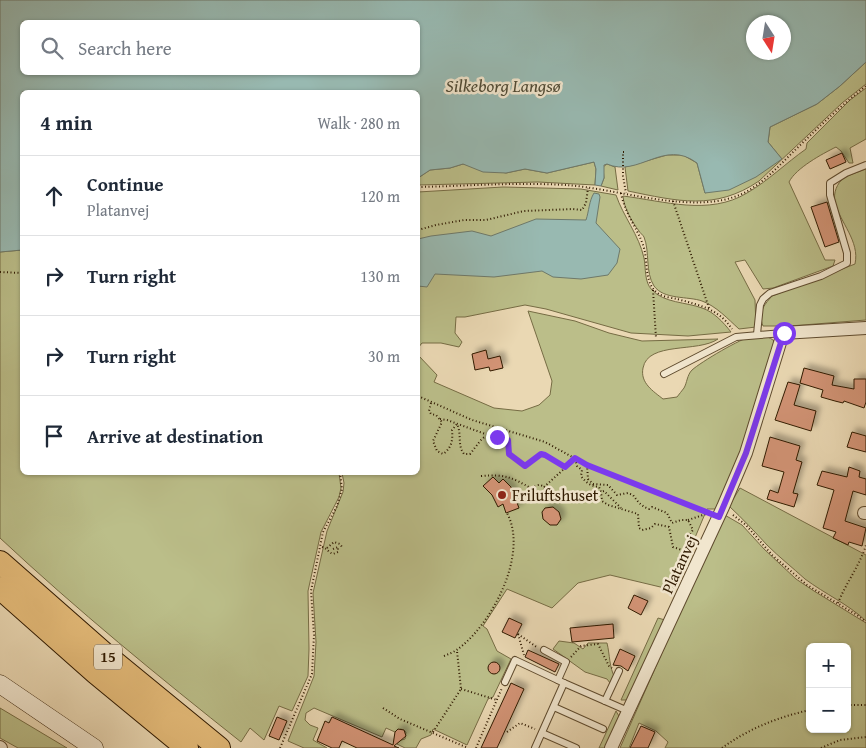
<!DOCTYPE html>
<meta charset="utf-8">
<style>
:root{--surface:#fff;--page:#f6f6f7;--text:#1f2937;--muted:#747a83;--line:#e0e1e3}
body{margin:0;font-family:"Gentium Book Plus",serif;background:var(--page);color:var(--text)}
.controls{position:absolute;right:15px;bottom:15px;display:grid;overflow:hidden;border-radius:8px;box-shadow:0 1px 4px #0004}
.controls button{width:45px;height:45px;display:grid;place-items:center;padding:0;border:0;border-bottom:1px solid var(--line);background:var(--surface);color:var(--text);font:25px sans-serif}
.compass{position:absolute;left:746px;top:15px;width:45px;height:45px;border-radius:50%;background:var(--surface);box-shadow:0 1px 4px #0004;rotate:168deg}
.stop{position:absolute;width:15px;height:15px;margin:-11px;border:4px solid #7c3aed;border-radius:50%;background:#fff}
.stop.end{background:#7c3aed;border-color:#fff;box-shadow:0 1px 5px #0008}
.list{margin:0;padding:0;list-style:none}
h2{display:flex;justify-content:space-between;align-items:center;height:65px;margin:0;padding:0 20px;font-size:21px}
h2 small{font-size:16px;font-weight:400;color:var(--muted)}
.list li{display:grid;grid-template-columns:32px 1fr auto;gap:15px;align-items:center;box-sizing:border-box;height:80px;padding:0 20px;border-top:1px solid var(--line)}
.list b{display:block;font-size:19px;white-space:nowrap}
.list p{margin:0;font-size:16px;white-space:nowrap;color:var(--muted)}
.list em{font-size:16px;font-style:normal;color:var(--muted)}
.icon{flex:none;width:28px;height:28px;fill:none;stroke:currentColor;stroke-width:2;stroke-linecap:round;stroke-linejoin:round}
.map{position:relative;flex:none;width:866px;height:748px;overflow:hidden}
.search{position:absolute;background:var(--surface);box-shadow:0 1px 4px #0004;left:20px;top:20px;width:400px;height:55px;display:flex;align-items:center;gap:12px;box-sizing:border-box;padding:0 18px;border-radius:8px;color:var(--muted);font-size:19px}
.panel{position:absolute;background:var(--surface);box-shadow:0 1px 4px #0004;left:20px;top:90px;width:400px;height:385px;border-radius:8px}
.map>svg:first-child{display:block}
.green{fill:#bbbe89;stroke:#766c44;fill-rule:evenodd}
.water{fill:#98b9b1;stroke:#6e796a;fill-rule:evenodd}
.building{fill:#d29375;stroke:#301a00;filter:url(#shadow)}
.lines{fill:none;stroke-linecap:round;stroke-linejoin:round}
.service-casing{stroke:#5e4a2d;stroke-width:8}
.minor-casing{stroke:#5e4a2d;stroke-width:14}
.secondary-casing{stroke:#301a00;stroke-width:19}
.motorway-casing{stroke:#301a00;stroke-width:24}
.path{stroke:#301a00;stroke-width:2;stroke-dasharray:1 2.5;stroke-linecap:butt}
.service{stroke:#f1e6ce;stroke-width:6}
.minor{stroke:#f1e6ce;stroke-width:12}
.secondary{stroke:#f1e6ce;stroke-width:18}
.motorway{stroke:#e5bc7a;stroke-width:22}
.route{stroke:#7c3aed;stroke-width:6}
.poi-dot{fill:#8f2418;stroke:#f1e6ce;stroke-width:2}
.labels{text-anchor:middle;stroke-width:5;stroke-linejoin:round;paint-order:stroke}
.shield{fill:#f1e6ce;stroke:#6a573e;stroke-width:1}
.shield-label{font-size:15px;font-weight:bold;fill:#301a00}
.poi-label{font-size:16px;fill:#301a00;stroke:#f1e6ce;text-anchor:start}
.street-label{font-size:16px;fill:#301a00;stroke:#f1e6ce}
.water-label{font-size:18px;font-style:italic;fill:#4f4a35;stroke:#f1e6ce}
</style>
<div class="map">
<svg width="866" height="748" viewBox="0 0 866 748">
<defs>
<filter id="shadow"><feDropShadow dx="4.5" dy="-4.5" stdDeviation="2.5" flood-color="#0004"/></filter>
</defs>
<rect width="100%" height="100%" fill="#ead8b3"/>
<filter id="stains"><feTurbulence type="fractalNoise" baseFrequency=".004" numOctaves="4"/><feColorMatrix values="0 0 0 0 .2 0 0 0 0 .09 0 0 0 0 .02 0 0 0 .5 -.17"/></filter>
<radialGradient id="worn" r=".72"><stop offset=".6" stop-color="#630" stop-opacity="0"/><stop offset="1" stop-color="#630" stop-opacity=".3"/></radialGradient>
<g class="green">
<path d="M 866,62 L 866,84 L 842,103 L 759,181 C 715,211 677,201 628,191 L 625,167 L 667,155 L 683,155 L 697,163 L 705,193 L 781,158 L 768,142 L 770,127 L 817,104 L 840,86 Z"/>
<path d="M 866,88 L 866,139 L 850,148 L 853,163 L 849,163 L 841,151 L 836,147 C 822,154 796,168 789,182 L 825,260 L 835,260 L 833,266 L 773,288 L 763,289 L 745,260 L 735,262 L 755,300 L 756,327 L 739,329 C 728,319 716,306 702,301 C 688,296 664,300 654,286 C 645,272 650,252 644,237 C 643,235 640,233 639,231 C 632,222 624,208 623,196 C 664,201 709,216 747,193 C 768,181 786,163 806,149 L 807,143 L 850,100 Z"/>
<polygon points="594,162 596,169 595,185 538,182 418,185 418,178 430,170 450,168 463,164 506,173 525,169 547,173"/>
<polygon points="607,164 615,167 618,190 601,186 604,178 603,167"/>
<path d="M 866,169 L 866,320 L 790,326 L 763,326 C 758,313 763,306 772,296 L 855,264 C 860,241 840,223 835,202 C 833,193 837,183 844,178 C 850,174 859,172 866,169 Z"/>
<path d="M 503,187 L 581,189 L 616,195 C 623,216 639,235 644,258 C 646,268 644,282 652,290 C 664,303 686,302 702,308 C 714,312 723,322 731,332 L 688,336 L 631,333 L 546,309 L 525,305 L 465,317 L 456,317 L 455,333 L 462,342 L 459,347 L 441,343 L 422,343 L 418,348 L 418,355 L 437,375 L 434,382 L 494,408 L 522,411 L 539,405 L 550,395 L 552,381 L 528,311 L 575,321 L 609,333 L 642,341 L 718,339 C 698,353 648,341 643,368 C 640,383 653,391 663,399 L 677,397 C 679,394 682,391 684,388 C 687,383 687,375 692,370 C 701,362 741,338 753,336 C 760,335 770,336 775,342 L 734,474 L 717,509 L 707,509 L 673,590 L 610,575 L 578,583 L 552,608 L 507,589 L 483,626 L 487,629 L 497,651 L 511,659 L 493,697 L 488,699 L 467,745 L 433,729 L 431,735 L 421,739 L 416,748 L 405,748 L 397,744 L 398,741 L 405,739 L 406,732 L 401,729 L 395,732 L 386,728 L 382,737 L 314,708 L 306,713 L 305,720 L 310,725 L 318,728 L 313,740 L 327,748 L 304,748 L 288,741 L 314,676 L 316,642 L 313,593 L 327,531 L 343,492 L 344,483 L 342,473 L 418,472 L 418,192 Z"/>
<path d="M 22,250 L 22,472 L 339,473 L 341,488 L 339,497 L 321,532 L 308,591 L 309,649 L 308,676 L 292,711 L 279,706 L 264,740 L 250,728 L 241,742 C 159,677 77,610 0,538 L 0,252 Z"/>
<path d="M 740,488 L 866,555 L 866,621 C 848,604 825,594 805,579 C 793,568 779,557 767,545 C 755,532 743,519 729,506 Z"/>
<path d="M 723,514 L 742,525 L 764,549 L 796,579 L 814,591 L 866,623 L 866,748 L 665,748 L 668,742 L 656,731 L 639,723 L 629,748 L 620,748 ZM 810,647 L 847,647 L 847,729 L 810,729 Z"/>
<polygon points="658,618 665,620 629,700 621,700"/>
<path d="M 559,641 L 574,643 L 583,649 L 588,643 L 607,643 C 610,655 609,667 615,678 L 610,683 L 607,679 L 585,672 L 553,649 Z"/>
<polygon points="0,708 67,748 18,748 0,738"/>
<polygon points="616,711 620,718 605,748 599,748"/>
</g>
<g class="water">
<path d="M 0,0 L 866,0 L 866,62 L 840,86 L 817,104 L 770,127 L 768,142 L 782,159 L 756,177 L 729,190 L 705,193 L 697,163 C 664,138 639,178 607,164 L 604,165 L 604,178 L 601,186 L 595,185 L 596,169 L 594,162 L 547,173 L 525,169 L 506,173 L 483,172 L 463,164 L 450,168 L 430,170 L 418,178 L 418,92 L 22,92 L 22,250 L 0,252 ZM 418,22 L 418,72 L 22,72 L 22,22 ZM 784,22 L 784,52 L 754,52 L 754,22 Z"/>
<path d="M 594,193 L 599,194 L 600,197 L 596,223 L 620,249 L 617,263 L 608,275 L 581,279 L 553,277 L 542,271 L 494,277 L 435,274 L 427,287 L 418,286 L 418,239 L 431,236 L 472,231 L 491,236 L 536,219 L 586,220 C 589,211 589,201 594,193 Z"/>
</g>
<g class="building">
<polygon points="842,153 846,162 830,169 826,160"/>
<polygon points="827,202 839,242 825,247 811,207"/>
<polygon points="486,350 488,359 500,356 503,368 490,371 489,367 475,370 472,354"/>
<polygon points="804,368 834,376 832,385 854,389 854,379 866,379 866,402 864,408 844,401 843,403 835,401 821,397 823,390 800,383"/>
<polygon points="788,382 800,385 794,405 816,411 811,431 775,420"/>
<polygon points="852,432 866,436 866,452 847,447"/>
<polygon points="770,437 800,446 796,460 802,462 793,493 798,494 794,507 767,499 770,490 778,493 784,472 762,466"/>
<polygon points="849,467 860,471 859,477 866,479 866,495 853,491 845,521 866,528 862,546 849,542 848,545 833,538 836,532 823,528 834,490 817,485 822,471 847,477"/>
<polygon points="493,477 499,483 503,479 511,487 519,508 506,513 503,504 498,507 492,495 483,486"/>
<polygon points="553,507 559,512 561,519 557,525 550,525 543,519 542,512 545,508"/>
<polygon points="634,595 648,601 641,615 628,608"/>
<polygon points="509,618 522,624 515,638 502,632"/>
<polygon points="613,624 614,638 572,642 570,628"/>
<polygon points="620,649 635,656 628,671 621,666 613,665"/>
<polygon points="528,650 559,664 555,672 525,657"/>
<circle cx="494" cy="668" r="6"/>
<polygon points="511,683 524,689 497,748 481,748"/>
<polygon points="277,717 287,721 279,740 269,736"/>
<polygon points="332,717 393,745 395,732 398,729 404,730 406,736 394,746 399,748 357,748 342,741 339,748 332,748 317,741 325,721 329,723"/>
<polygon points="641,726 655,732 648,748 630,748"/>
</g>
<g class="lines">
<g class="service-casing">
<g id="service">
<polyline points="757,334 760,305 763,299 770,293 821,276 847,263 847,253 830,195 830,183 846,173 866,165"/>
<polyline points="664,374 736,337 783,333"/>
<polyline points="544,650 566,662 558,680"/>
<polyline points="505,682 515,660 564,683"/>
<polyline points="605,701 619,671"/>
<polyline points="554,707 603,729"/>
<polyline points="542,733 576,748"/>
<polyline points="535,748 564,683 628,711"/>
</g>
</g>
<g class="minor-casing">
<g id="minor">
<polyline points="864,513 866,513"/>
<polyline points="0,747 1,748"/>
<polyline points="611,748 723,507 746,453 783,333 866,328"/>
</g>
</g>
<g class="secondary-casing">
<polyline id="secondary" points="0,684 94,748"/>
</g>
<g class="motorway-casing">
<g id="motorway">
<polyline points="0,562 108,657 219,748"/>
<polyline points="0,588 96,673 187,748"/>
</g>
</g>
<g class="path">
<polyline points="624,152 623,152 623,176 626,193"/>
<path d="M 418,187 C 467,186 516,182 565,185 C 618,188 695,217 744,193 C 763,183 778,167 793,152 C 817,129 840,106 866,86"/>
<path d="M 621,193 C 625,215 638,228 644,248 C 648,263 644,285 659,294 C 664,297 672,298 677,299 C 699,305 719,309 732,329"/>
<polyline points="673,201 709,308"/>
<polyline points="418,230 436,225 464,220 486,220 524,211 573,209 582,210 586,203 588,188"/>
<polyline points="0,272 22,273"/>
<polyline points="653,290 656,338"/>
<polyline points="418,396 472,420 545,442 587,465 707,512"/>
<path d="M 431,403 L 429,411 L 431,414 L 436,415 L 442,422 L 433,441 L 437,451 L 443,454 C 452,448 453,439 452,430 L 457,424 C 462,434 457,445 464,454 L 470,454 C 484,437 483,430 508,440 L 509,454 L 525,466 L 541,455 L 545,455 L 565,467"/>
<polyline points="440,419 447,420 488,435"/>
<path d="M 575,459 L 577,466 L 582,470 L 581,476 C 586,483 591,486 599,487 L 601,492 L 604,491 L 621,508"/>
<path d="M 587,465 L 588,479 L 593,484 L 608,485 L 617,495 L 628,493 L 633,495 C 638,502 641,506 649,509 L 652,507 L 667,513 L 672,523 L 681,520 L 688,520 L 693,530 L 690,534 L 690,544 L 685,551 L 673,547 L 669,527 L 655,524 L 651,528 L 642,530 L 639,528 L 638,514 L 608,505 L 602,501 L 601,492"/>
<path d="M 481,476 C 504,474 512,477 532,489"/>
<circle cx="539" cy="492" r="7"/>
<polyline points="544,487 575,459"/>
<polyline points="733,515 746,525 772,555 807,585 857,615 866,622"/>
<polyline points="688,520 706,514"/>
<path d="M 322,547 C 327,548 328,552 333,554 L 338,552 L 338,547"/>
<polyline points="327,548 334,542 340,544 342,547"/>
<polyline points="333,549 338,547"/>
<path d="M 838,603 C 846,583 860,565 866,545"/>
<polyline points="518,634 538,648"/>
<polyline points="518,634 524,655"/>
<path d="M 444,656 C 449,654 454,652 458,649 C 492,624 529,554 507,513"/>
<polyline points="571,657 581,646 598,644 609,666 612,668"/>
<polyline points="461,689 497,700"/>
<polyline points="847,705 866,705"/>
<polyline points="383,708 400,719 468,748"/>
<polyline points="433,732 461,689 457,651"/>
<polyline points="507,732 520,723 535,729"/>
<polyline points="280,748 312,674 314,635 311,591 323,532 337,506 342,489 340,472"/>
<polyline points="476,748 502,688"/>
<path d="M 722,748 C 748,729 778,717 810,710"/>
<polyline points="821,748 840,740 866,737"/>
</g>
<use href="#service" class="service"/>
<use href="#minor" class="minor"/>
<use href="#secondary" class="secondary"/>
<use href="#motorway" class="motorway"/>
</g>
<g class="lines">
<polyline class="route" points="497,437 508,440 509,454 525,466 541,454 545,455 565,467 575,458 587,465 719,517 746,453 784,333"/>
</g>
<circle class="poi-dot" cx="502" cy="495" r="5"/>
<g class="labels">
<rect class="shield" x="94" y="644.5" width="28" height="25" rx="4"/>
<g class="shield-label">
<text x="108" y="662">15</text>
</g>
<g class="poi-label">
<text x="512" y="501">Friluftshuset</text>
</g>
<g class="street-label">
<text transform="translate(679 564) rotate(-65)" y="6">Platanvej</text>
</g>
<g class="water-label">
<text x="503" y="92">Silkeborg Langsø</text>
</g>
</g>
<rect width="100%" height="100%" filter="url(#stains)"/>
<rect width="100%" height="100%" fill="url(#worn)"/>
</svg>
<div class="controls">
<button>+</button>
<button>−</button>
</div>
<svg class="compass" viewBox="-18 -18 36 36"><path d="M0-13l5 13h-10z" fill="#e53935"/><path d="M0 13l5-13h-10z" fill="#747a83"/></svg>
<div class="stop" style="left:784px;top:333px"></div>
<div class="stop end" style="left:497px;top:437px"></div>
<div class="search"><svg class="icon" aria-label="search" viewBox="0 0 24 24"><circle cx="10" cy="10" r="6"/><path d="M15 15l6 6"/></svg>Search here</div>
<section class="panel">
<h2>4 min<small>Walk · 280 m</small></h2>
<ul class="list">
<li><svg class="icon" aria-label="ahead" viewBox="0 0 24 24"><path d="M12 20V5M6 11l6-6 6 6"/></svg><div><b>Continue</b><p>Platanvej</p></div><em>120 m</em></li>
<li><svg class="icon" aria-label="right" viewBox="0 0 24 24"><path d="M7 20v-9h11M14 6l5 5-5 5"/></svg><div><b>Turn right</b></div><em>130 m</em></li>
<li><svg class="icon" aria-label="right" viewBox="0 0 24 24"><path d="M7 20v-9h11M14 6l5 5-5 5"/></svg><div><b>Turn right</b></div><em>30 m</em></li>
<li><svg class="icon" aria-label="arrive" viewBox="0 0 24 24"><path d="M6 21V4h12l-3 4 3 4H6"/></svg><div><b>Arrive at destination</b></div></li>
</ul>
</section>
</div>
